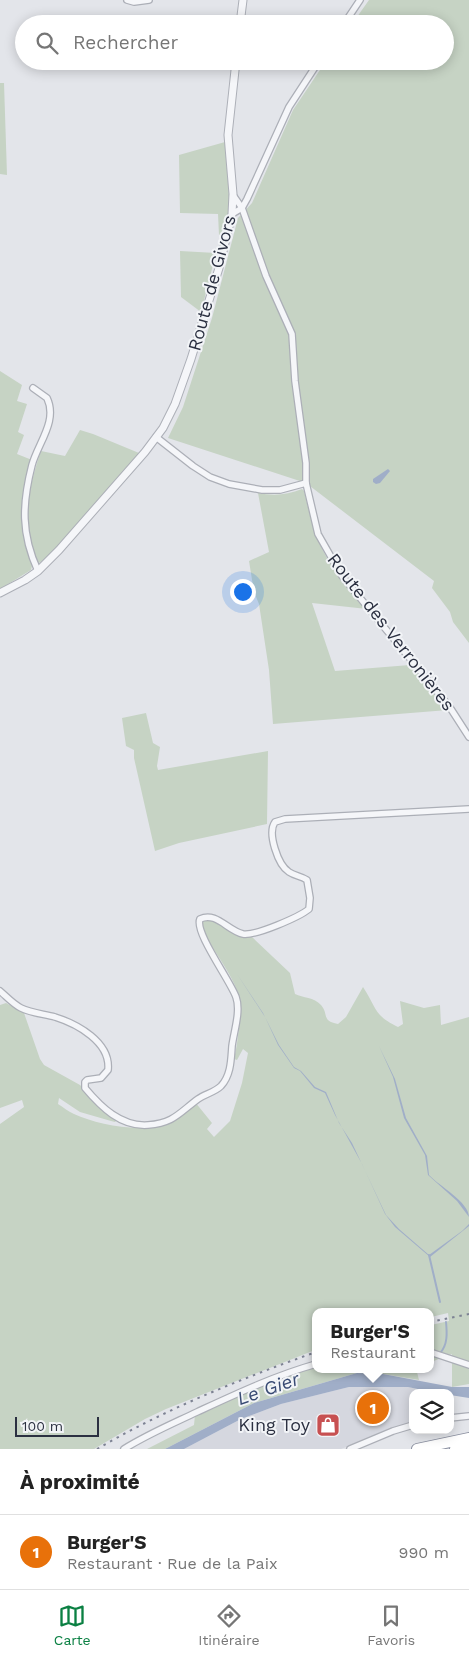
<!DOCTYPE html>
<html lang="fr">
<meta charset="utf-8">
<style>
:root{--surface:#fff;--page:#f2f2f2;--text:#222;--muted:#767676;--line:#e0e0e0;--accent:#0b8043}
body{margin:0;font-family:"Work Sans",sans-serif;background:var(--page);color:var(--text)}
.controls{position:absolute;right:15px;bottom:15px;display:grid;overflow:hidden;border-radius:10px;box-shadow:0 2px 12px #0003}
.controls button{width:45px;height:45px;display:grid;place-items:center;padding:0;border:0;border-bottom:1px solid var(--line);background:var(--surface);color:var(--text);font:25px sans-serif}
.scale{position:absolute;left:15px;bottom:12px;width:84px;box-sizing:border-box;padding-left:5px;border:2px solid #2b3041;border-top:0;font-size:14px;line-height:18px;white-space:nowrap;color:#2b3041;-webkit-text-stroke:4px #f2f4f7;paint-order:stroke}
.you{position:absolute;left:242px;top:591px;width:18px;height:18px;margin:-12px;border:4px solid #fff;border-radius:50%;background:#1a73e8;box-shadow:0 0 0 8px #1a73e833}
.badge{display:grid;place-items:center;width:32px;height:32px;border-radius:50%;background:var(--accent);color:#fff;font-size:16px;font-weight:700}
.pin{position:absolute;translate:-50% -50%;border:2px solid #fff;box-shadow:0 1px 5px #0006}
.popup{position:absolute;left:312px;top:1308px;width:122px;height:65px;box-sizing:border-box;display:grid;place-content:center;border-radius:10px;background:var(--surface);filter:drop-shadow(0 1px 4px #0005);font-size:16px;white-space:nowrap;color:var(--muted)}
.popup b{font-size:19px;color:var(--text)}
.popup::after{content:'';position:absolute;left:50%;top:100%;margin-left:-10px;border:10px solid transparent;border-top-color:var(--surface)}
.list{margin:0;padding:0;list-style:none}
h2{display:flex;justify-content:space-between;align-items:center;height:65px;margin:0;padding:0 20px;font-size:21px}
h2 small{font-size:16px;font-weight:400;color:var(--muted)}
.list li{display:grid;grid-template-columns:32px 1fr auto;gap:15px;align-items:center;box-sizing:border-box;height:75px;padding:0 20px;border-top:1px solid var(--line)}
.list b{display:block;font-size:19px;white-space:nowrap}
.list p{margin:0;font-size:16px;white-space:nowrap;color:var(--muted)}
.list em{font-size:16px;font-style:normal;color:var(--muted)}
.icon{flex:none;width:28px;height:28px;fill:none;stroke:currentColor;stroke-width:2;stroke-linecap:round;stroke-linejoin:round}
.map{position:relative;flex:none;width:469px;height:1449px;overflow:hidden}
.search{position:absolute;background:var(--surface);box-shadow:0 2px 12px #0003;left:15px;right:15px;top:15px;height:55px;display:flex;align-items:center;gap:12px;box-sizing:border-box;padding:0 18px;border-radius:28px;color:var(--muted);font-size:19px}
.sheet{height:140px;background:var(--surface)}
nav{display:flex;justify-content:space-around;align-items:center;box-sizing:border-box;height:70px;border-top:1px solid var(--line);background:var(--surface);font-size:14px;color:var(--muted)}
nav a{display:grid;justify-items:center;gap:2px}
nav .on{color:var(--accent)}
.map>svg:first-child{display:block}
.built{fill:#d5d7df}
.green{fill:#c6d3c4}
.water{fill:#a0aec8}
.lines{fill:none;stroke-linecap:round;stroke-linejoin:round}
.stream{stroke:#a0aec8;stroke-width:2}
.minor-casing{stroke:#acafb7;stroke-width:8}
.tertiary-casing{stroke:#acafb7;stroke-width:9}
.motorway-casing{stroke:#8b90a0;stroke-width:12}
.minor{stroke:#f5f6f9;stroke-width:5.5}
.tertiary{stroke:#f5f6f9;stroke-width:7}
.motorway{stroke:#fff;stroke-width:10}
.rail{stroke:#7d8293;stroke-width:2;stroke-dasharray:2.5 5;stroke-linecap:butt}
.labels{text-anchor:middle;stroke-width:4;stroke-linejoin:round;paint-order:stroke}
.street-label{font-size:18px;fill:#2b3041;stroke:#f2f4f7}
.poi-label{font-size:18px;fill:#2b3041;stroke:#f2f4f7;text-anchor:end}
.water-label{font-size:19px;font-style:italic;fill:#384a73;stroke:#f2f4f7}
</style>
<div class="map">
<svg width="469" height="1449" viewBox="0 0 469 1449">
<rect width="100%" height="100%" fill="#e3e5ea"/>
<polygon class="built" points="349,1387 408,1387 437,1393 413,1393 413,1421 341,1449 184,1449 241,1419 281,1404"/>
<g class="green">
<polygon points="369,0 469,0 469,643 453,622 450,612 432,588 434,581 306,483 168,438 183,407 212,318 238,218 252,203 293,110 326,61 445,61 445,24 352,24"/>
<polygon points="0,83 4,83 7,175 0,174"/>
<polygon points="225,142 229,195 229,213 226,235 219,235 218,214 180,213 179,155"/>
<polygon points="180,251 216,253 201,312 181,297"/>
<path d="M 0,371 L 22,385 L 17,401 L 27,404 L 18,432 L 24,435 L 17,454 L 32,460 C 19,504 18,522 32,566 L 31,570 L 0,589 Z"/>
<path d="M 80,430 L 93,434 L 139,453 L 75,526 L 49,556 L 39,563 C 17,534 30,482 41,451 L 65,456 Z"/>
<path d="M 302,489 L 304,491 C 308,507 312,524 318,540 C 329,567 348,588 367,609 L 312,603 L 335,671 L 410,665 L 448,710 L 273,724 L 269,670 L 259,604 L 254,592 L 249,561 L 269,552 L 258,493 C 274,496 287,495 302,489 Z"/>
<polygon points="146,713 153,743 160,747 157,766 158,770 268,751 267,824 179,843 155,851 134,758 134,750 126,746 122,718"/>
<path d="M 208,920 L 213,921 L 238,936 L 252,937 L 290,973 L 295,994 C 303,998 314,997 321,1005 C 329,1014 321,1021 338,1024 L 346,1017 L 363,987 C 377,1008 373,1015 398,1027 L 403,1024 L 400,1001 L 424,1008 L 440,1005 L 441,1025 L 469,1017 L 469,1384 L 452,1387 L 452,1354 L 431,1362 L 431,1325 L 449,1321 L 448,1313 L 431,1317 L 430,1312 L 316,1312 L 315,1350 L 166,1409 L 145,1419 L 94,1449 L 0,1449 L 0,1124 L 24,1107 L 22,1100 L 0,1108 L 0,1005 L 6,1003 L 24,1013 L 40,1059 L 44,1065 L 80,1085 L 117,1120 L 115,1122 L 111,1121 L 80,1112 L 59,1098 L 58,1104 C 63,1107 69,1112 74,1114 C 100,1126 150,1135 175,1120 C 183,1116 189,1109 195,1102 L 212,1123 L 207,1129 L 214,1137 L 230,1121 L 242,1083 L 248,1053 L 243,1049 L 237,1060 L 234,1059 C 238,1043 242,1009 238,993 C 231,973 214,951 203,932 L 201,925 L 203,921 Z"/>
<polygon points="315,1367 316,1369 403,1369 417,1372 419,1380 383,1374 357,1373 254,1403 165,1449 147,1449 194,1425 195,1415 267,1382"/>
</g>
<g class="water">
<polygon points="388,469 390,471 380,483 376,484 373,482 373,479"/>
<polygon points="237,974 263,1013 279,1045 294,1067 301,1071 315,1087 326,1092 339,1123 352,1143 386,1215 399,1229 429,1255 462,1231 469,1224 469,1226 430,1257 395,1227 385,1214 362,1164 335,1115 325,1093 314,1088 300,1071 294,1068 278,1045 265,1017"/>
<path d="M 379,1046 L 395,1079 L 406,1118 L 427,1156 L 429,1175 C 439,1186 469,1202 469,1217 L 457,1201 L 428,1175 L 425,1155 L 404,1118 L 393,1077 Z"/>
<polygon points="357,1373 383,1374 452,1387 469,1387 469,1398 450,1395 450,1393 437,1393 408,1387 349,1387 281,1404 241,1419 184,1449 165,1449 254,1403"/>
</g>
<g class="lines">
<g class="stream">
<polyline points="429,1255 440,1302"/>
<path d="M 440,1353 C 448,1345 447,1332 446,1322"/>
</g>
<g class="minor-casing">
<g id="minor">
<polyline points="127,0 134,2 149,0"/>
<polyline points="344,24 360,0"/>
<polyline points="233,195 242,208 266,276 292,334 295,381 306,463 306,483 318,534 342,576 449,706 469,737"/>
<polyline points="232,214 242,208 247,199 289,107 319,61"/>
<path d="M 33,388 L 47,398 C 58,421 38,443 32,465 C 22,504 21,534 38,571"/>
<polyline points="156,437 193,466 210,477 229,484 262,490 280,490 306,483"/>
<path d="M 0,991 C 7,997 13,1004 21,1008 C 31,1013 44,1014 55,1017 C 77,1024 111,1042 108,1070 L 101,1078 L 87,1080 L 85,1082 L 85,1088 C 101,1107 121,1127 148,1125 C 174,1123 179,1113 198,1099 C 205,1094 215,1092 221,1086 C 231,1075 231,1060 232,1046 C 234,1031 241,1011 236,997 C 230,980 194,932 200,919 C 216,911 228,931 243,934 C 256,936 299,917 309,909 L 310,898 L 307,880 C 301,876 295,876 289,872 C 278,865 267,833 275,822 L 285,819 L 469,809"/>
<polyline points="430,1352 469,1365"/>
<polyline points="450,1418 469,1416"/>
<path d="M 124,1449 C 148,1434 172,1424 197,1412 C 236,1394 274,1376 316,1364"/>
<polyline points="350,1449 393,1431 413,1425"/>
</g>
</g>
<g class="tertiary-casing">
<g id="tertiary">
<polyline points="240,24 243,0"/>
<polyline points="0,593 25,580 38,571 59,550 145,452 163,428 175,404 191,359 219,268 232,214 233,194 228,135 236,61"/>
</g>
</g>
<g class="motorway-casing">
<g id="motorway">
<polyline points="417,1449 469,1438"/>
<polyline points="455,1449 469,1446"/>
</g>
</g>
<use href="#minor" class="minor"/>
<use href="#tertiary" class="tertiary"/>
<use href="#motorway" class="motorway"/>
<g class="rail">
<polyline points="430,1322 469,1314"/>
<path d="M 97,1449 C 166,1409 240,1379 316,1352"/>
</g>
</g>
<defs>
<g id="shop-square" transform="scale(1.25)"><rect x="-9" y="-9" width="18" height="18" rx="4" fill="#c75051" stroke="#f2f4f7"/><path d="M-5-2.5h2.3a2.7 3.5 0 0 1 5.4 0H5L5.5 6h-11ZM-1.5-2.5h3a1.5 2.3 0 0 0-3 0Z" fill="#fff"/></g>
</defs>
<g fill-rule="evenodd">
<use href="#shop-square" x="328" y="1425"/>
</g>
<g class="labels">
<g class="street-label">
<text transform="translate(212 283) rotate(-75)" y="6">Route de Givors</text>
<text transform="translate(391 632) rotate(52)" y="6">Route des Verronières</text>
</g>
<g class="poi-label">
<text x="310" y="1431">King Toy</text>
</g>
<g class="water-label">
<text transform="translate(268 1388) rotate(-19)" y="7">Le Gier</text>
</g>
</g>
</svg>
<div class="controls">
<button><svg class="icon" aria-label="layers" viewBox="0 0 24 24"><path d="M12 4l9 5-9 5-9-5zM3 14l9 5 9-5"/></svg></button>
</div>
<div class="scale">100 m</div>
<div class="you"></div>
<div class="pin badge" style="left:373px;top:1408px;background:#e8710a">1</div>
<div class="popup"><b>Burger'S</b>Restaurant</div>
<div class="search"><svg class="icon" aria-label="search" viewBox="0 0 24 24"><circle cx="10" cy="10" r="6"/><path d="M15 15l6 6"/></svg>Rechercher</div>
</div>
<section class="sheet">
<h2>À proximité<small></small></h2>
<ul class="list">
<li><span class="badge" style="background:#e8710a">1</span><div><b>Burger'S</b><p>Restaurant · Rue de la Paix</p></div><em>990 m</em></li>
</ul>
</section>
<nav>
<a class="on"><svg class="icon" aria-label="map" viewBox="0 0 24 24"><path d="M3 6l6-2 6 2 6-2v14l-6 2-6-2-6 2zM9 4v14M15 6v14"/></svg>Carte</a>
<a><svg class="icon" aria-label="directions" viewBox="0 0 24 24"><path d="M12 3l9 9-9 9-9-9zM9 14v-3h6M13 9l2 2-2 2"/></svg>Itinéraire</a>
<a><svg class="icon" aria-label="saved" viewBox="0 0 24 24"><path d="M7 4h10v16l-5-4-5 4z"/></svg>Favoris</a>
</nav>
